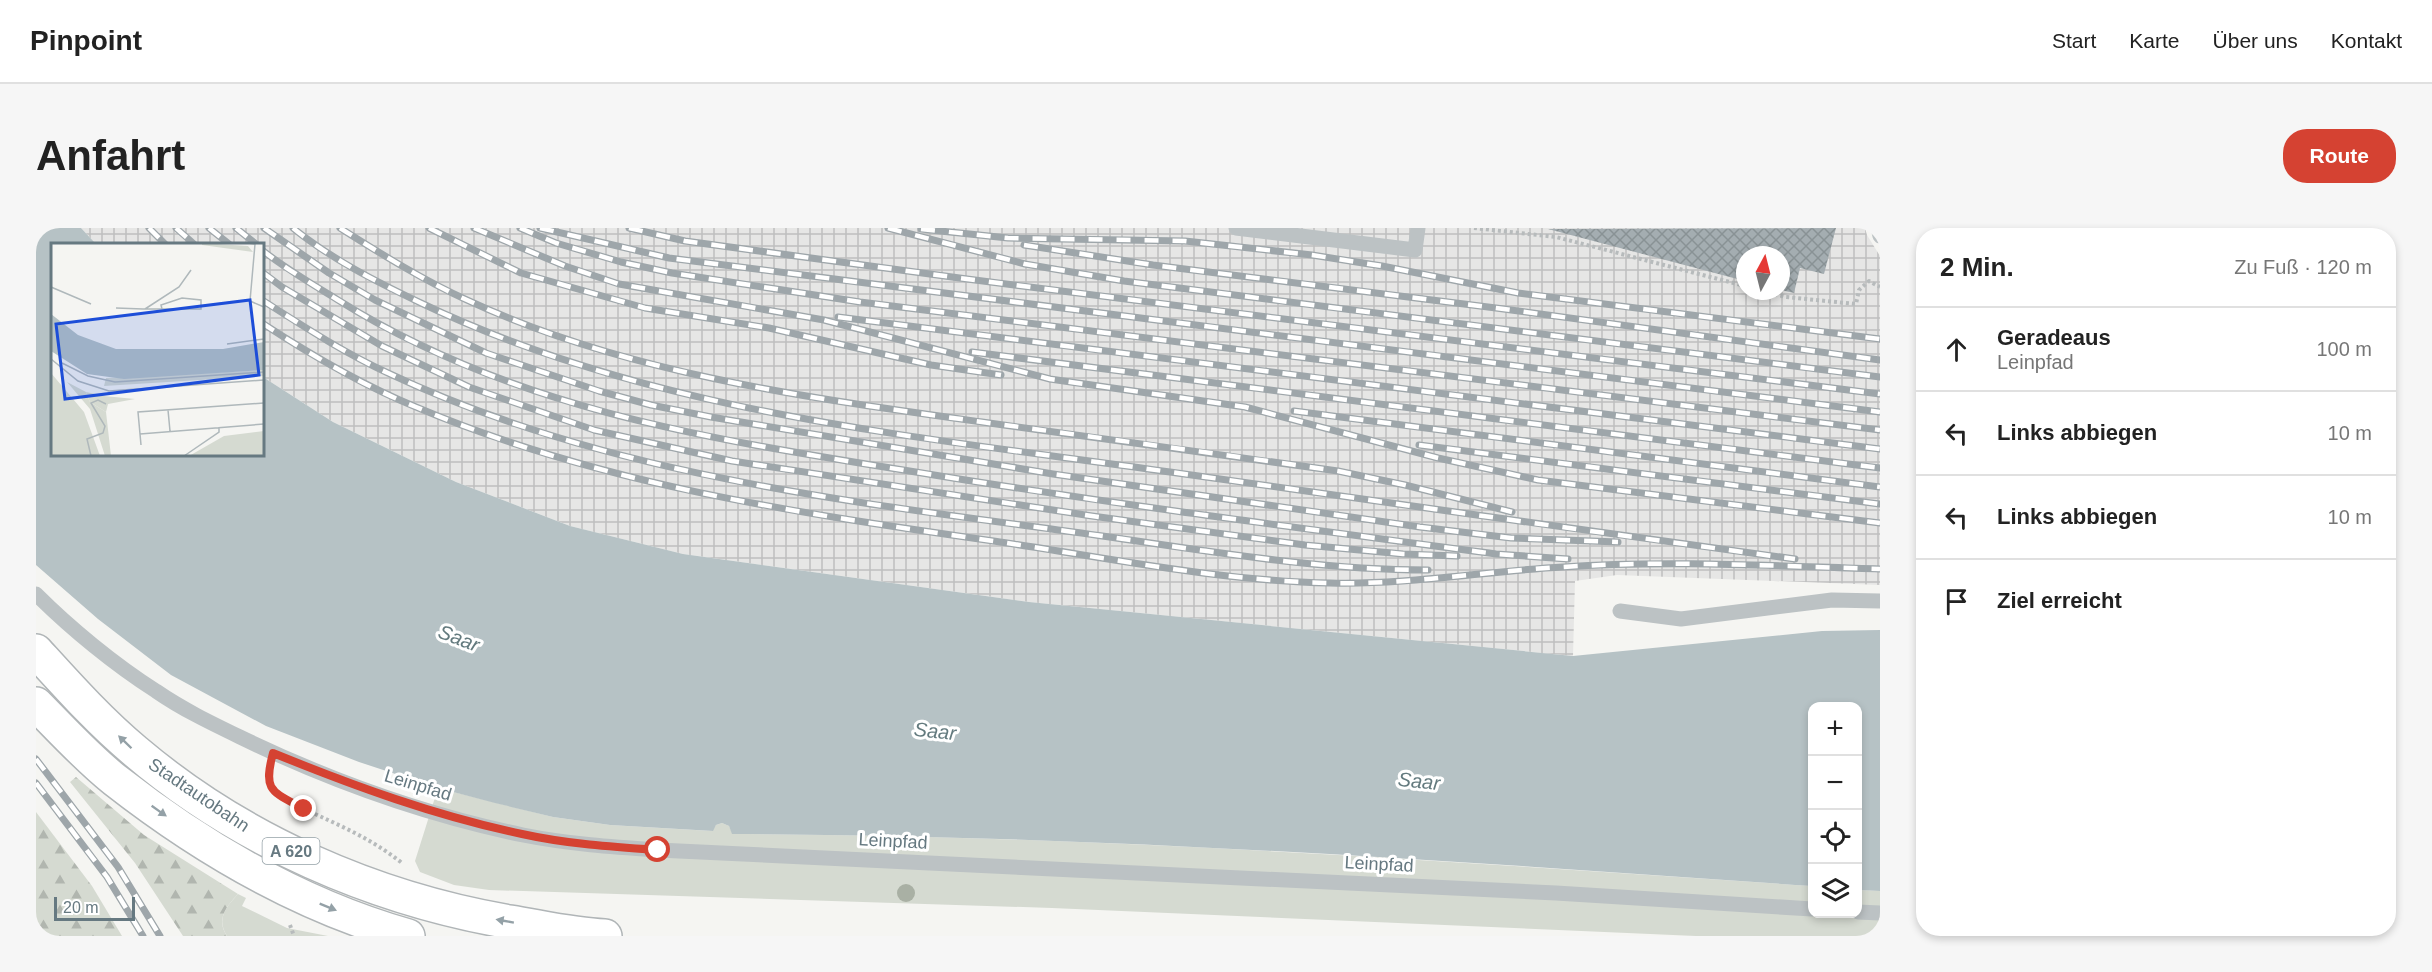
<!DOCTYPE html>
<html lang="de">
<meta charset="utf-8">
<style>
:root{--surface:#fff;--page:#f6f6f6;--text:#222;--muted:#767676;--line:#e0e0e0;--accent:#d54232}
body{margin:0;font-family:Helvetica,sans-serif;background:var(--page);color:var(--text)}
.controls{position:absolute;right:18px;bottom:18px;display:grid;overflow:hidden;border-radius:12px;box-shadow:0 3px 9px #0003}
.controls button{width:54px;height:54px;display:grid;place-items:center;padding:0;border:0;border-bottom:2px solid var(--line);background:var(--surface);color:var(--text);font:30px sans-serif}
.compass{position:absolute;left:1700px;top:18px;width:54px;height:54px;border-radius:50%;background:var(--surface);box-shadow:0 3px 9px #0003;rotate:7deg}
.scale{position:absolute;left:18px;bottom:15px;width:81px;box-sizing:border-box;padding-left:6px;border:3px solid #667981;border-top:0;font-size:16px;line-height:21px;white-space:nowrap;color:#667981;-webkit-text-stroke:4px #fff;paint-order:stroke}
.stop{position:absolute;width:18px;height:18px;margin:-14px;border:4px solid #d54232;border-radius:50%;background:#fff}
.stop.end{background:#d54232;border-color:#fff;box-shadow:0 2px 6px #0008}
.list{margin:0;padding:0;list-style:none}
h2{display:flex;justify-content:space-between;align-items:center;height:78px;margin:0;padding:0 24px;font-size:26px}
h2 small{font-size:20px;font-weight:400;color:var(--muted)}
.list li{display:grid;grid-template-columns:39px 1fr auto;gap:18px;align-items:center;box-sizing:border-box;height:84px;padding:0 24px;border-top:2px solid var(--line)}
.list b{display:block;font-size:22px;white-space:nowrap}
.list p{margin:0;font-size:20px;white-space:nowrap;color:var(--muted)}
.list em{font-size:20px;font-style:normal;color:var(--muted)}
.icon{flex:none;width:33px;height:33px;fill:none;stroke:currentColor;stroke-width:2;stroke-linecap:round;stroke-linejoin:round}
.map{position:relative;flex:none;width:1844px;height:708px;overflow:hidden;border-radius:24px}
header{display:flex;align-items:center;gap:36px;box-sizing:border-box;height:84px;padding:0 30px;background:var(--surface);border-bottom:2px solid var(--line)}
header strong{font-size:28px}
nav{display:flex;gap:33px;margin-inline-start:auto;font-size:21px}
.intro{display:flex;align-items:center;justify-content:space-between;box-sizing:border-box;height:144px;padding:0 36px}
h1{margin:0;font-size:42px}
.button{padding:15px 27px;border-radius:24px;background:var(--accent);color:#fff;font-size:21px;font-weight:700}
main{display:flex;gap:36px;padding:0 36px}
aside{flex:1;background:var(--surface);border-radius:24px;box-shadow:0 3px 9px #0003}
.map>svg:first-child{display:block}
.industrial{fill:url(#industrial-grid);fill-rule:evenodd}
.green{fill:#d5dad1}
.forest{fill:url(#forest-firs)}
.water{fill:#b6c2c5}
.building{fill:url(#building-cross-hatch)}
.lines{fill:none;stroke-linecap:round;stroke-linejoin:round}
.motorway-casing{stroke:#b0b5b7;stroke-width:36}
.path{stroke:#b7bbbc;stroke-width:4;stroke-dasharray:3 3;stroke-linecap:butt}
.service{stroke:#bcc2c4;stroke-width:15}
.motorway{stroke:#fff;stroke-width:33}
.rail-casing{stroke:#9ea6aa;stroke-width:7}
.rail{stroke:#fff;stroke-width:4.5;stroke-dasharray:14;stroke-linecap:butt}
.tree{fill:#a9b0a4}
.oneway{fill:#94a1a7}
.route{stroke:#d54232;stroke-width:8}
.labels{text-anchor:middle;stroke-width:6;stroke-linejoin:round;paint-order:stroke}
.shield{fill:#fff;stroke:#94a1a7;stroke-width:1.5}
.shield-label{font-size:16px;font-weight:bold;fill:#667981}
.street-label{font-size:18px;fill:#667981;stroke:#fff}
.water-label{font-size:20px;font-style:italic;fill:#637a7e;stroke:#fff}
.inset-road{fill:none;stroke:#afb8bb;stroke-width:1.5}
.view{fill:#1d4ed8;fill-opacity:0.15;stroke:#1d4ed8;stroke-width:3}
.inset-edge{fill:none;stroke:#667981;stroke-width:3}
</style>
<header>
<strong>Pinpoint</strong>
<nav><a>Start</a><a>Karte</a><a>Über uns</a><a>Kontakt</a></nav>
</header>
<div class="intro"><h1>Anfahrt</h1><a class="button">Route</a></div>
<main>
<div class="map">
<svg width="1844" height="708" viewBox="0 0 1844 708">
<defs>
<pattern id="industrial-grid" width="8" height="8" patternUnits="userSpaceOnUse" patternTransform="scale(1.5)"><rect width="8" height="8" fill="#e6e6e5"/><path d="M0 4h8M4 0v8" fill="none" stroke="#bebfbf"/></pattern>
<pattern id="forest-firs" width="22" height="20" patternUnits="userSpaceOnUse" patternTransform="scale(1.5)"><rect width="22" height="20" fill="#d5dad1"/><path d="M5 1l3.5 6h-7zM16 11l3.5 6h-7z" fill="#b1b6af"/></pattern>
<pattern id="building-cross-hatch" width="8" height="8" patternUnits="userSpaceOnUse" patternTransform="scale(1.5)"><rect width="8" height="8" fill="#a4adb1"/><path d="M0 0l8 8M0 8l8-8" fill="none" stroke="#899295"/></pattern>
</defs>
<rect width="100%" height="100%" fill="#f5f5f2"/>
<path class="industrial" d="M 45,0 L 1829,0 L 1831,7 L 1844,28 L 1844,357 L 1581,347 L 1539,353 L 1537,428 L 993,374 L 647,326 L 534,298 L 420,254 L 297,194 L 227,149 L 226,16 L 60,16 ZM 1709,27 L 1745,27 L 1745,63 L 1709,63 Z"/>
<g class="green">
<path d="M 402,560 L 517,589 L 574,597 L 676,603 L 680,597 L 686,595 L 693,598 L 697,606 C 1057,607 1417,634 1776,658 L 1776,686 L 1822,686 L 1822,662 L 1844,663 L 1844,708 L 1660,708 L 1016,680 L 453,662 L 418,657 L 384,644 L 379,633 Z"/>
<path d="M 202,666 L 210,670 L 206,678 L 251,700 L 292,708 L 191,708 C 180,691 190,679 202,666 Z"/>
</g>
<g class="forest">
<path d="M 40,549 L 108,607 L 202,666 C 190,679 180,691 191,708 L 147,708 L 99,635 L 34,554 Z"/>
<polygon points="0,584 56,658 86,708 0,708"/>
</g>
<path class="water" d="M 0,0 L 45,0 L 60,16 L 16,16 L 16,226 L 226,226 L 227,149 L 297,194 L 420,254 L 534,298 L 647,326 L 993,374 L 1537,428 L 1786,403 L 1844,402 L 1844,663 L 1822,662 L 1822,478 L 1776,478 L 1776,658 C 1417,633 1057,607 696,606 L 693,598 L 686,595 L 680,597 L 677,603 L 574,597 L 517,589 L 459,575 L 402,560 L 323,534 L 230,498 L 135,447 L 62,391 L 0,337 Z"/>
<polygon class="building" points="1800,0 1788,46 1764,40 1758,65 1745,62 1745,27 1709,27 1709,53 1512,1"/>
<g class="lines">
<g class="motorway-casing">
<g id="motorway">
<path d="M 0,423 C 31,457 63,493 99,523 C 205,613 339,671 474,694 C 505,699 537,707 569,708"/>
<path d="M 0,476 C 25,501 51,530 79,552 C 166,620 266,678 372,708"/>
</g>
</g>
<g class="path">
<polyline points="1438,0 1520,9 1709,58"/>
<polyline points="1727,63 1750,69 1820,76 1823,62 1833,53 1844,59"/>
<polyline points="233,543 233,557 244,568 268,581 260,593"/>
<path d="M 268,581 C 303,597 336,611 366,635"/>
<polyline points="254,697 258,708"/>
</g>
<g class="service">
<polyline points="1200,0 1379,22 1382,0"/>
<polyline points="1842,0 1844,8"/>
<path d="M 0,366 C 34,400 79,437 120,463 C 146,481 175,495 204,509 C 293,552 390,587 487,607 C 532,616 577,619 622,622 L 1520,665 L 1776,681"/>
<polyline points="1584,383 1645,391 1796,372 1844,373"/>
<polyline points="1822,684 1844,685"/>
</g>
<use href="#motorway" class="motorway"/>
<g class="rail-casing">
<g id="rail">
<polyline points="113,0 129,16"/>
<polyline points="140,0 158,16"/>
<polyline points="173,0 193,16"/>
<polyline points="200,0 220,16"/>
<polyline points="228,0 293,45 339,72 450,125 563,163 615,177 675,189 1017,246 1384,299 1475,310 1582,314"/>
<path d="M 257,0 C 295,31 341,54 385,75 C 617,186 881,208 1134,244 C 1342,273 1551,303 1759,331"/>
<path d="M 304,0 C 345,26 387,52 431,72 C 591,146 773,170 946,194 C 1065,210 1184,226 1302,243 L 1369,257 L 1476,284"/>
<polyline points="393,0 485,45 609,80 733,100 895,137 965,147"/>
<polyline points="438,0 529,38 583,56 788,92 1014,151 1209,179 1402,230 1502,252 1844,295"/>
<polyline points="484,0 520,15 585,34 636,45 824,74 1844,202"/>
<polyline points="504,0 633,30 1844,184"/>
<polyline points="593,0 649,13 931,51 1844,166"/>
<polyline points="852,0 989,36 1088,53 1844,149"/>
<polyline points="885,1 972,10 1149,13 1276,27 1346,38 1482,65 1844,111"/>
<polyline points="988,17 1117,37 1460,80 1844,132"/>
<path d="M 226,22 C 250,41 276,56 302,72 C 485,186 689,213 898,247 C 1084,277 1272,301 1460,326 L 1532,331"/>
<polyline points="226,44 246,59 346,118 433,159 558,202 696,233 1056,288 1269,317 1367,326 1421,328"/>
<path d="M 226,72 C 267,98 308,125 352,145 C 564,245 801,272 1030,303 C 1150,319 1271,342 1392,342"/>
<polyline points="802,89 1844,221"/>
<path d="M 226,95 C 275,127 326,157 380,179 C 570,259 769,286 971,315 C 1078,331 1186,353 1294,355 C 1372,357 1450,343 1527,339 C 1633,332 1738,338 1844,341"/>
<polyline points="936,124 1844,240"/>
<polyline points="1258,183 1844,259"/>
<polyline points="1383,217 1844,276"/>
<polyline points="0,531 82,639 124,708"/>
<polyline points="0,555 71,649 107,708"/>
</g>
</g>
<use href="#rail" class="rail"/>
</g>
<circle class="tree" cx="870" cy="665" r="9"/>
<defs><path id="oneway-solid" d="M-6-.8H1V-3.2L6.5 0L1 3.2V.8H-6Z" transform="scale(1.5)"/></defs>
<g class="oneway">
<use href="#oneway-solid" transform="translate(89 514) rotate(-136)"/>
<use href="#oneway-solid" transform="translate(123 583) rotate(35)"/>
<use href="#oneway-solid" transform="translate(292 679) rotate(22)"/>
<use href="#oneway-solid" transform="translate(469 693) rotate(-170)"/>
</g>
<g class="lines">
<path class="route" d="M 268,581 C 235,563 227,563 237,525 C 318,558 400,588 486,606 C 531,616 577,619 622,622"/>
</g>
<g class="labels">
<rect class="shield" x="226.5" y="610" width="57" height="26" rx="4.5"/>
<g class="shield-label">
<text x="255" y="629">A 620</text>
</g>
<g class="street-label">
<text transform="translate(382 557) rotate(17)" y="6">Leinpfad</text>
<text transform="translate(163 567) rotate(34)" y="6">Stadtautobahn</text>
<text transform="translate(857 613) rotate(3)" y="6">Leinpfad</text>
<text transform="translate(1343 636) rotate(3)" y="6">Leinpfad</text>
</g>
<g class="water-label">
<text transform="translate(423 410) rotate(21)" y="7">Saar</text>
<text transform="translate(899 503) rotate(6)" y="7">Saar</text>
<text transform="translate(1383 553) rotate(6)" y="7">Saar</text>
</g>
</g>
<g transform="translate(15 15)">
<rect width="213" height="213" fill="#f5f5f2"/>
<path d="M 151,0 L 197,3 L 202,9 L 151,2 ZM 213,127 L 213,133 L 53,143 L 55,135 ZM 35,149 L 53,153 L 84,156 L 57,161 L 55,169 L 39,159 Z" fill="#d5dad1"/>
<path d="M 0,130 L 33,169 L 49,213 L 0,213 ZM 16,139 L 35,149 L 39,159 L 55,169 L 60,213 L 54,213 L 39,166 ZM 213,188 L 213,213 L 138,213 L 173,193 Z" fill="#d5dad1"/>
<path d="M 0,71 L 27,92 L 65,106 L 172,106 L 213,99 L 213,127 L 73,136 L 36,131 L 0,108 Z" fill="#b6c2c5"/>
<path class="inset-road" d="M 197,0 L 204,1 L 199,58 L 213,64M 0,44 L 40,61M 65,65 L 92,66 L 150,66 L 150,57 L 131,55 L 110,62 L 111,66M 94,66 L 128,44 L 140,27M 176,101 L 213,96M 0,116 L 27,138 L 58,148 L 213,137M 11,120 L 37,133 L 64,139 L 213,129M 117,167 L 119,188M 89,191 L 213,181M 90,202 L 87,169 L 213,160M 40,213 L 36,196 L 52,190 L 54,183 L 40,160 L 47,157 L 55,161M 133,213 L 168,189 L 168,184"/>
<path class="view" d="M 199,57 L 208,132 L 14,156 L 5,81 Z"/>
<rect width="213" height="213" class="inset-edge"/>
</g>
</svg>
<div class="controls">
<button>+</button>
<button>−</button>
<button><svg class="icon" aria-label="locate" viewBox="0 0 24 24"><circle cx="12" cy="12" r="6"/><path d="M12 2v4M12 18v4M2 12h4M18 12h4"/></svg></button>
<button><svg class="icon" aria-label="layers" viewBox="0 0 24 24"><path d="M12 4l9 5-9 5-9-5zM3 14l9 5 9-5"/></svg></button>
</div>
<svg class="compass" viewBox="-18 -18 36 36"><path d="M0-13l5 13h-10z" fill="#e53935"/><path d="M0 13l5-13h-10z" fill="#767676"/></svg>
<div class="scale">20 m</div>
<div class="stop" style="left:622px;top:622px"></div>
<div class="stop end" style="left:268px;top:581px"></div>
</div>
<aside>
<h2>2 Min.<small>Zu Fuß · 120 m</small></h2>
<ul class="list">
<li><svg class="icon" aria-label="ahead" viewBox="0 0 24 24"><path d="M12 20V5M6 11l6-6 6 6"/></svg><div><b>Geradeaus</b><p>Leinpfad</p></div><em>100 m</em></li>
<li><svg class="icon" aria-label="left" viewBox="0 0 24 24"><path d="M17 20v-9H6M10 6l-5 5 5 5"/></svg><div><b>Links abbiegen</b></div><em>10 m</em></li>
<li><svg class="icon" aria-label="left" viewBox="0 0 24 24"><path d="M17 20v-9H6M10 6l-5 5 5 5"/></svg><div><b>Links abbiegen</b></div><em>10 m</em></li>
<li><svg class="icon" aria-label="arrive" viewBox="0 0 24 24"><path d="M6 21V4h12l-3 4 3 4H6"/></svg><div><b>Ziel erreicht</b></div></li>
</ul>
</aside>
</main>
